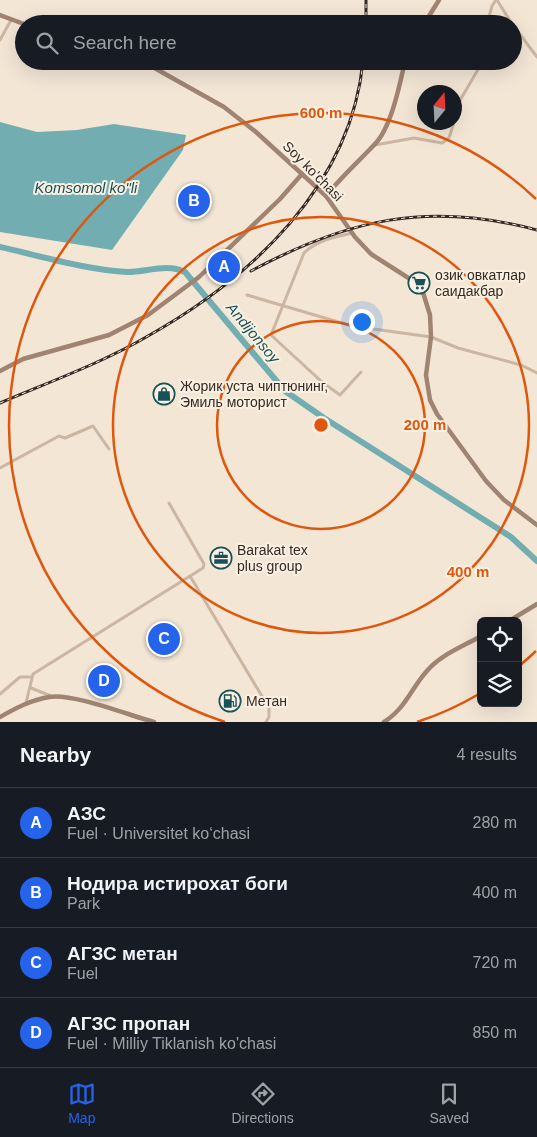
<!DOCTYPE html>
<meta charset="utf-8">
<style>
:root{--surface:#171b24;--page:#20242c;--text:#f1f3f6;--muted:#9ea1a6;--line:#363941;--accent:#2563eb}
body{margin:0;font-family:Helvetica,sans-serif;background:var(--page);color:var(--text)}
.controls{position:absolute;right:15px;bottom:15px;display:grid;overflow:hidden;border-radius:8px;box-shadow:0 5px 20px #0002}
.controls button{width:45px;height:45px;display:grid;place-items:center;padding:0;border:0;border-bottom:1px solid var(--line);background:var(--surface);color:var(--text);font:25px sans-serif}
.compass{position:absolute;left:417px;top:85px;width:45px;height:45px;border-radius:50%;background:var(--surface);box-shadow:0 5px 20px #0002;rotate:18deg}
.you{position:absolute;left:361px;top:321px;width:18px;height:18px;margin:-12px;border:4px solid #fff;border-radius:50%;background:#1a73e8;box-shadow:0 0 0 8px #1a73e833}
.badge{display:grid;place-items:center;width:32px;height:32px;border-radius:50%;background:var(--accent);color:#fff;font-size:16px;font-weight:700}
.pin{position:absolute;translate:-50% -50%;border:2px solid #fff;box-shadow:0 1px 5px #0006}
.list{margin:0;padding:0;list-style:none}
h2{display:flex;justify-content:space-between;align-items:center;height:65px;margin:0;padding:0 20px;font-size:21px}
h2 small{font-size:16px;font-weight:400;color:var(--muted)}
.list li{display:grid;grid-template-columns:32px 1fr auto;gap:15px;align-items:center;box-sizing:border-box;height:70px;padding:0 20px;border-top:1px solid var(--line)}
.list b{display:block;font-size:19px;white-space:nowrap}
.list p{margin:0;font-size:16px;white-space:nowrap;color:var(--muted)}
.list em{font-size:16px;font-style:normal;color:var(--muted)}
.icon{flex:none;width:28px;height:28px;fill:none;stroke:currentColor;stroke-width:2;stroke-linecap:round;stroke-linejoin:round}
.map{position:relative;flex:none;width:537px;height:722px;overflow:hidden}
.search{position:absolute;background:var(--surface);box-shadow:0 5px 20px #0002;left:15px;right:15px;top:15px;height:55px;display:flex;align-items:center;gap:12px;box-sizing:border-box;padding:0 18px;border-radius:28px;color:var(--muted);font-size:19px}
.sheet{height:345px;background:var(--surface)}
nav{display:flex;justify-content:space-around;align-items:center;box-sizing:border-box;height:70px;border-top:1px solid var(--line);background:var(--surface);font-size:14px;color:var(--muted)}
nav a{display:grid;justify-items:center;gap:2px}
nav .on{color:var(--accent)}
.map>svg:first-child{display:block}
.water{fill:#72adb2}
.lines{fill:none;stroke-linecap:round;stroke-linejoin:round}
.river{stroke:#72adb2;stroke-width:6}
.street{stroke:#cbb6a1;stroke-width:3}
.secondary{stroke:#9f8472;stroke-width:4.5}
.rail-casing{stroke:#352a24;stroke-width:3}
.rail{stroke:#faf0e2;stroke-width:1;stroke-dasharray:4;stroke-linecap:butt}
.ring{fill:none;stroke:#df570d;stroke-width:2.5}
.labels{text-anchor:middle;stroke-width:4;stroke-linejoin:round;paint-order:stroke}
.street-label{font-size:14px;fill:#352a24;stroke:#faf0e2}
.poi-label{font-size:14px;fill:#352a24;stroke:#faf0e2;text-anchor:start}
.water-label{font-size:15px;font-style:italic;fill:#175259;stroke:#faf0e2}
.centre{fill:#df570d;stroke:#faf0e2;stroke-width:2.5}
.ring-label{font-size:15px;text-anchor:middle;font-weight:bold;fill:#df570d;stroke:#faf0e2;stroke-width:4;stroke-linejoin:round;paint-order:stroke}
</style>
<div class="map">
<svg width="537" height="722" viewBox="0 0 537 722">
<rect width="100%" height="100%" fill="#f3e6d5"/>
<polygon class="water" points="0,122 37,132 77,130 114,124 186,135 183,150 112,250 0,232"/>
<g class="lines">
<path class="river" d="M 0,247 C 41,256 86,270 128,272 C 147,272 167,263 185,272 L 285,391 L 324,418 L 511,537 L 537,561"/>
<g class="street">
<polyline points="497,0 512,24"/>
<polyline points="487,24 492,6 496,0"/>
<polyline points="513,25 537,57"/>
<polyline points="0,40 11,20"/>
<polyline points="454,119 459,102 483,61"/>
<polyline points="375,145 414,138 442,143 449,138 454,122"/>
<path d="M 352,233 C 335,237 317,240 304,253 L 271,335 L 322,382 L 340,395 L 361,372"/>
<polyline points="247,295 352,326 431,337 458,348 521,365 537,373"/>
<polyline points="0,468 59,436 65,438 93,426 109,449"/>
<polyline points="190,576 269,708 269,717 266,722"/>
<polyline points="31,688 51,696"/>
<polyline points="0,694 20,677 31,677"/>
<polyline points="26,703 33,674 203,568 204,564 169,503"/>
</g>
<g class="secondary">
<polyline points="0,15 24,24"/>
<polyline points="424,24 439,0"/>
<polyline points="142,61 224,107 256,132 326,196 355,237 371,254 421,286 430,315 431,337 426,375 430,400 437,414 486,481 504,500 537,525"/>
<path d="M 326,196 C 341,177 358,162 374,145 C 391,129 400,84 405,61"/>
<polyline points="0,371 23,359 109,335 148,315 199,277 280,199 302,174"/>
<polyline points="509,621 537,604"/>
<path d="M 0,717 C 16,708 31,700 49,697 C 73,693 128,715 154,722"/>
<path d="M 384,722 C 405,709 411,689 426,672 C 440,655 462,647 481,636"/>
</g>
<g class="rail-casing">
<g id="rail">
<polyline points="366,24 366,0"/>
<path d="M 251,271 C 348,219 428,201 537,230"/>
<path d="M 0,403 C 49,382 102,363 148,336 C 251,278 351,186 363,61"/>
</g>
</g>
<use href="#rail" class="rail"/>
</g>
<g class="ring">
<circle cx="321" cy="425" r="104"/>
<circle cx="321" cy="425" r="208"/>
<path d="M536 651A312 312 0 0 1 519 666M479 694A312 312 0 0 1 417 722M225 722A312 312 0 1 1 536 199"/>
</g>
<defs>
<g id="supermarket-ring" transform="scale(1.125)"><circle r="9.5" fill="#faf0e2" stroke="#175259" stroke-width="1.5"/><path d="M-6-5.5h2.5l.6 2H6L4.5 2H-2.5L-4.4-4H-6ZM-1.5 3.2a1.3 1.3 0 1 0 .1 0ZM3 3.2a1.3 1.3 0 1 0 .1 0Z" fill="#175259"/></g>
<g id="shop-ring" transform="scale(1.125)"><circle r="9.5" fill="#faf0e2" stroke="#175259" stroke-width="1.5"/><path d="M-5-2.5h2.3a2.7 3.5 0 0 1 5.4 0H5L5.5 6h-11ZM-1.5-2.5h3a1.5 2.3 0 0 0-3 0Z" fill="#175259"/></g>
<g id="office-ring" transform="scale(1.125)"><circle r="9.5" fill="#faf0e2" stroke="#175259" stroke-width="1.5"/><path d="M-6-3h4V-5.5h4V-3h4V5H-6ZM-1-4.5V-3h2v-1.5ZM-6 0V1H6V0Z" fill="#175259"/></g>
<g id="fuel-ring" transform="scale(1.125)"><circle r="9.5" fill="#faf0e2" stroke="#175259" stroke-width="1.5"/><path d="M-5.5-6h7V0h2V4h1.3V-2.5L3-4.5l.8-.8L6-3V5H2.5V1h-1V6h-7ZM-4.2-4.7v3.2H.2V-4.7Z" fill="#175259"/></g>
</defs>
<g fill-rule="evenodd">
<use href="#supermarket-ring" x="419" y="283"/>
<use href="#shop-ring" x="164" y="394"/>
<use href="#office-ring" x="221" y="558"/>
<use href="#fuel-ring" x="230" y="701"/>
</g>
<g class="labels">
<g class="street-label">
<text transform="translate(313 171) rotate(45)" y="5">Soy ko'chasi</text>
</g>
<g class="poi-label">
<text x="435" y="280">озик овкатлар<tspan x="435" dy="16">саидакбар</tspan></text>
<text x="180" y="391">Жорик уста чиптюнинг,<tspan x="180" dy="16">Эмиль моторист</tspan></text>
<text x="237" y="555">Barakat tex<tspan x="237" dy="16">plus group</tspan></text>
<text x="246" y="706">Метан</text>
</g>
<g class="water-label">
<text x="86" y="193">Komsomol ko"li</text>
<text transform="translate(253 333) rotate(50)" y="5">Andijonsoy</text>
</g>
</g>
<circle cx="321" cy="425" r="8" class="centre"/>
<g class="ring-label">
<text x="321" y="118">600 m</text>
<text x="425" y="430">200 m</text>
<text x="468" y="577">400 m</text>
</g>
</svg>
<div class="controls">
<button><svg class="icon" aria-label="locate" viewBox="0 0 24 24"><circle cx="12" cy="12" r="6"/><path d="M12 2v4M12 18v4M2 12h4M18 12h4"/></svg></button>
<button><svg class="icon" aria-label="layers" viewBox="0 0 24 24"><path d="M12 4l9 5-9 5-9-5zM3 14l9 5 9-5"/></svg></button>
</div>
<svg class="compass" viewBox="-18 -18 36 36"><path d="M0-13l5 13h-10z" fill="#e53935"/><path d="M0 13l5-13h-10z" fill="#9ea1a6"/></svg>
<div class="you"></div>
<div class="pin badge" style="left:224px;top:267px">A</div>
<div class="pin badge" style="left:194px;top:201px">B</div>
<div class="pin badge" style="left:164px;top:639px">C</div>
<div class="pin badge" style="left:104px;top:681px">D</div>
<div class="search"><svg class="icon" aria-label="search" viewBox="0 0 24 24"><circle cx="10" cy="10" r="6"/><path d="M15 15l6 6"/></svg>Search here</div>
</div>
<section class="sheet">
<h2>Nearby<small>4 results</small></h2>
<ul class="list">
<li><span class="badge">A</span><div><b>АЗС</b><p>Fuel · Universitet kо‘chasi</p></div><em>280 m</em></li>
<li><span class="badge">B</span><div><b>Нодира истирохат боги</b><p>Park</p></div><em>400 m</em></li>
<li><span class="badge">C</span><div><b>АГЗС метан</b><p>Fuel</p></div><em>720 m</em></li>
<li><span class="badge">D</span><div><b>АГЗС пропан</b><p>Fuel · Milliy Tiklanish ko'chasi</p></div><em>850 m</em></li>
</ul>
</section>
<nav>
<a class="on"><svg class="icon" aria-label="map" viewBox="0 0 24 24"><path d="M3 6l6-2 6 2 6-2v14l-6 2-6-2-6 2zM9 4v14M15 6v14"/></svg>Map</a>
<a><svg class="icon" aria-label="directions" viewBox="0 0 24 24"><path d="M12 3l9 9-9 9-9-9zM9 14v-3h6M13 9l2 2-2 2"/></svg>Directions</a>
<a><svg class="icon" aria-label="saved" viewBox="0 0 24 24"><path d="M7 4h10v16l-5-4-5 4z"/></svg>Saved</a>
</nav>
